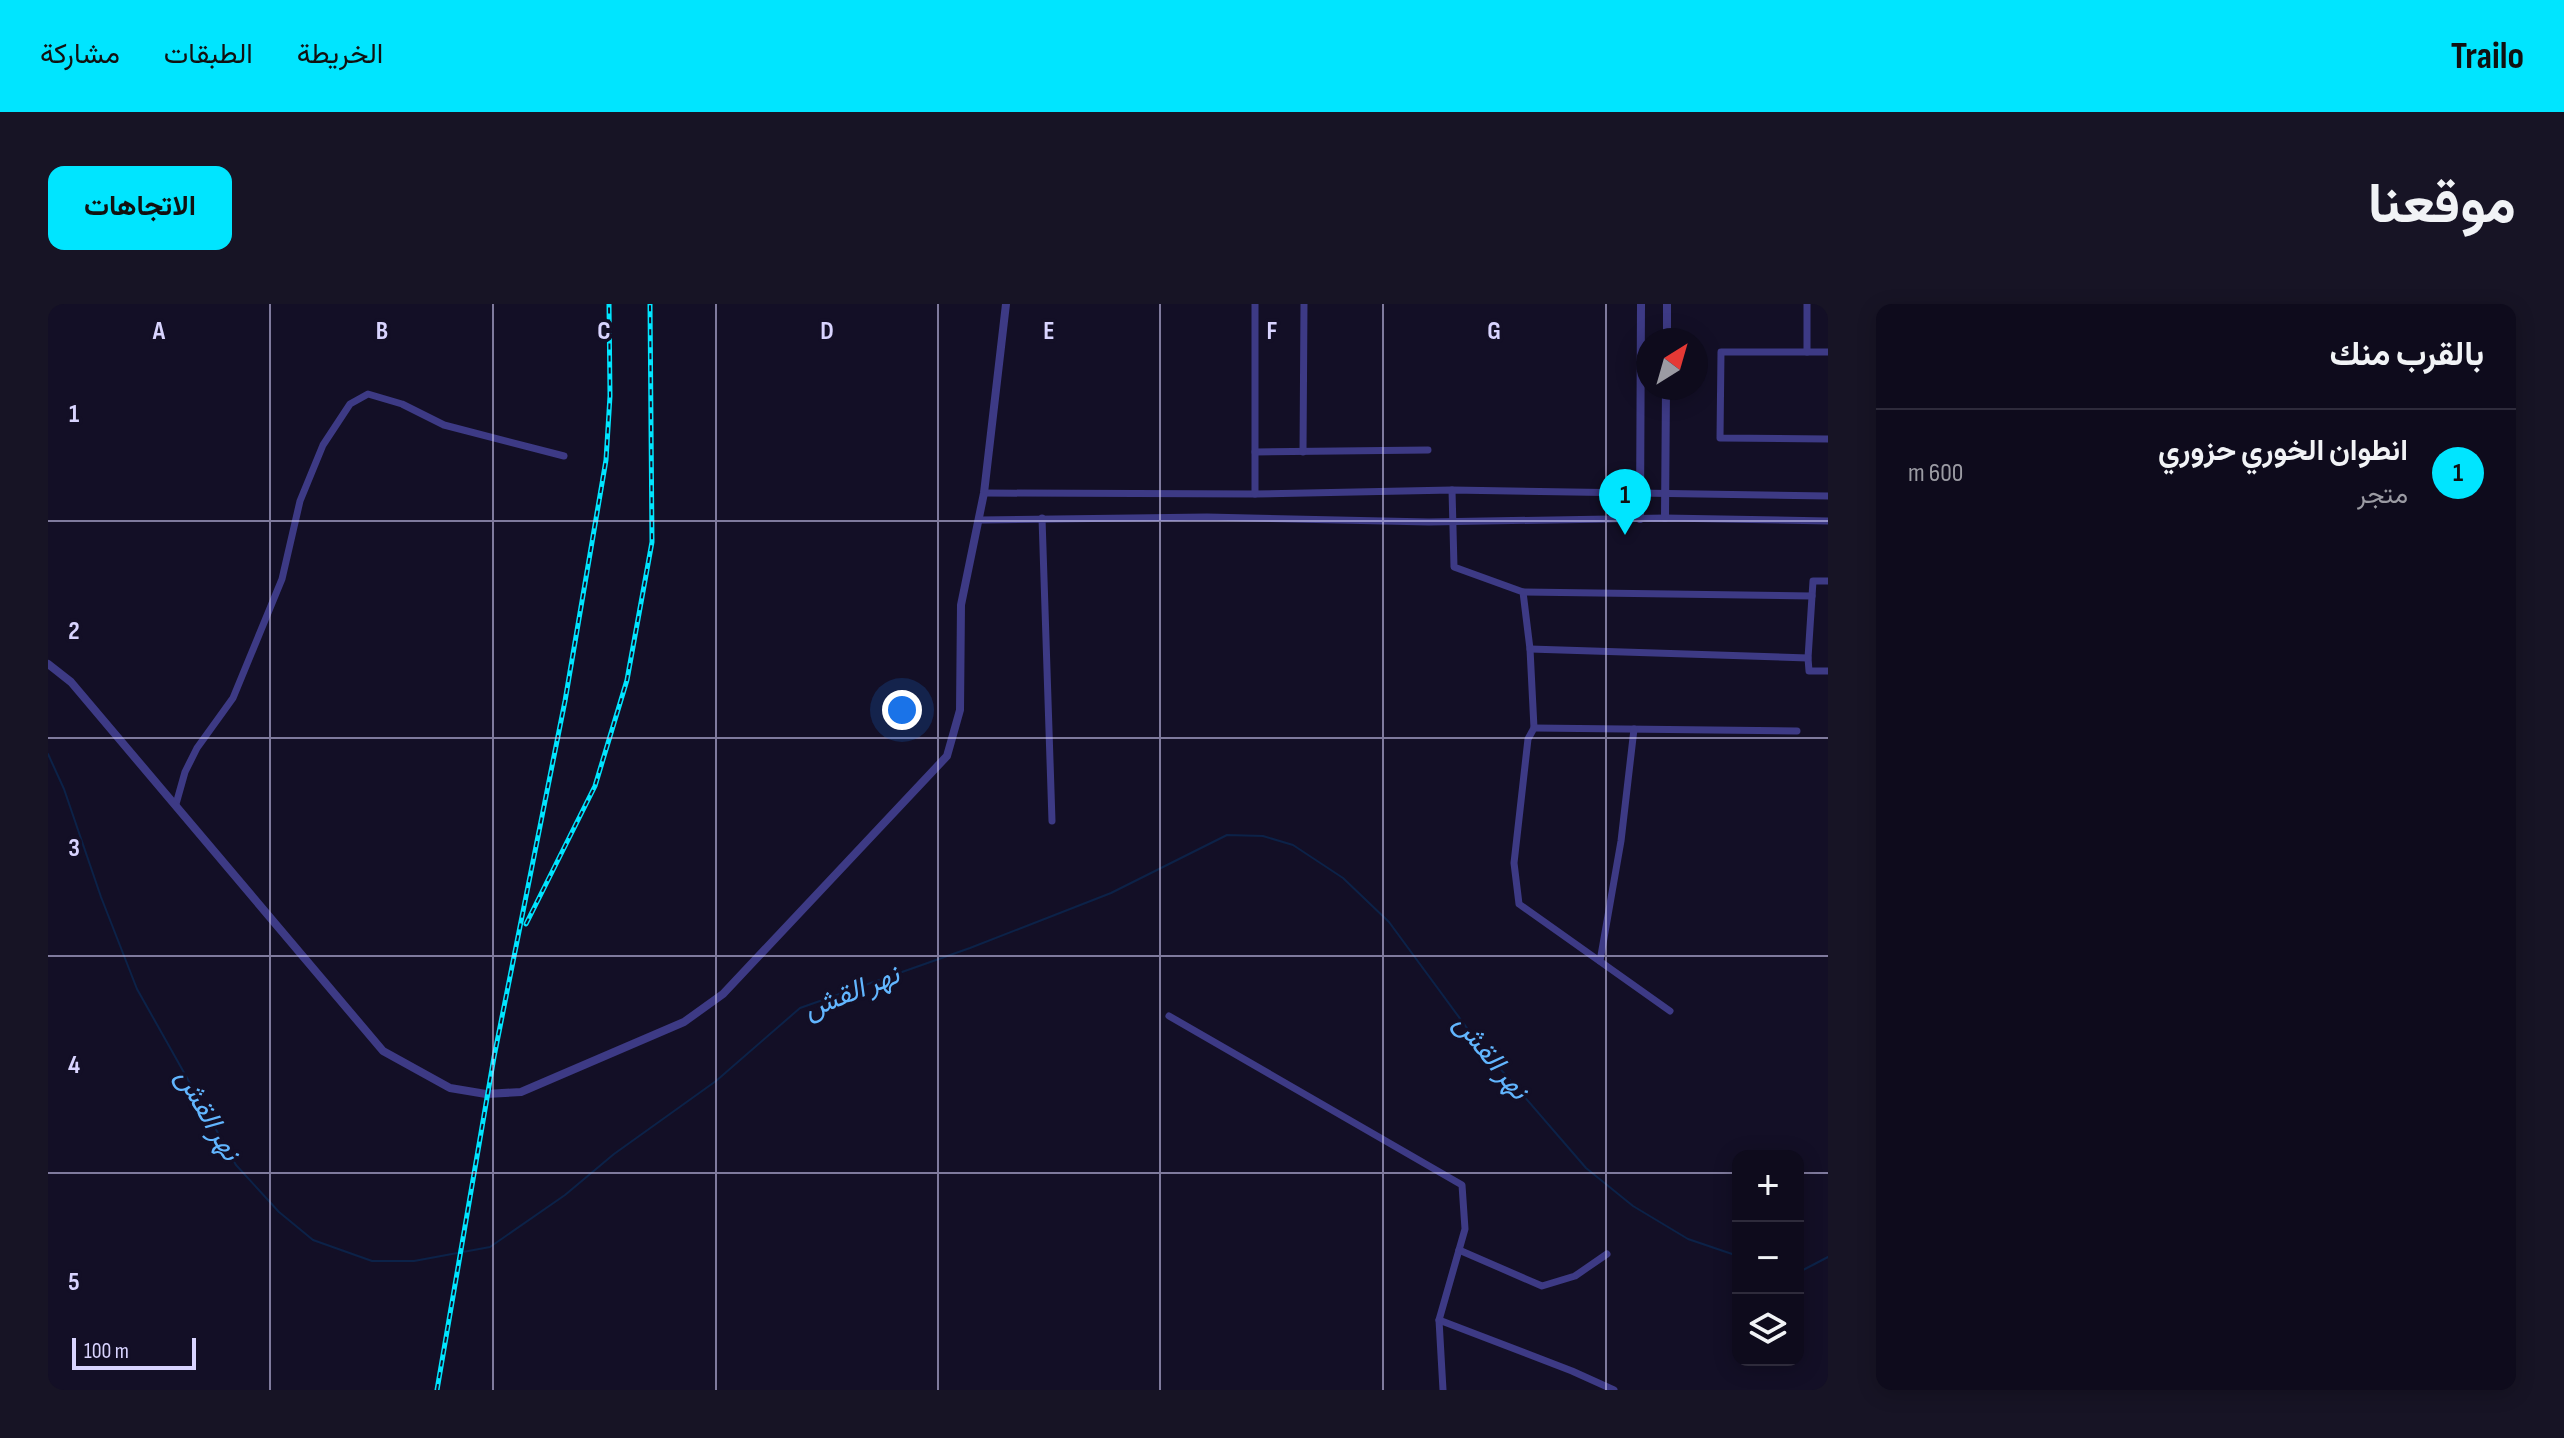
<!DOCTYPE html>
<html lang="ar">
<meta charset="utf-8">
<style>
:root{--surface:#0e0b1c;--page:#171425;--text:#f1f3f6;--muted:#9b9ba3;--line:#2e2b3b;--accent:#00e5ff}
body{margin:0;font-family:"Sofia Sans Condensed",Vazirmatn,sans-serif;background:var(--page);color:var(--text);direction:rtl}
.controls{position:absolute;right:24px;bottom:24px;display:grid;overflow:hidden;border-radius:16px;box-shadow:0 4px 20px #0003}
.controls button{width:72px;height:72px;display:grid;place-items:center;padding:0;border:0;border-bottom:2px solid var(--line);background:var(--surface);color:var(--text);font:40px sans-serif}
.compass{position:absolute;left:1588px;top:24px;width:72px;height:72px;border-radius:50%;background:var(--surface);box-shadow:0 4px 20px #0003;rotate:37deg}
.scale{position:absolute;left:24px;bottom:20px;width:124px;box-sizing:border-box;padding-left:8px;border:4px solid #d9d4ff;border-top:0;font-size:22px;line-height:28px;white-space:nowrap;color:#d9d4ff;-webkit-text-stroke:6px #130f26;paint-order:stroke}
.you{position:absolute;left:854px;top:406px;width:28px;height:28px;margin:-20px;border:6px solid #fff;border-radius:50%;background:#1a73e8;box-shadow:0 0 0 12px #1a73e833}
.badge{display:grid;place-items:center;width:52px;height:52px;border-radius:50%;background:var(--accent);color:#111;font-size:26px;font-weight:700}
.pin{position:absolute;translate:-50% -66px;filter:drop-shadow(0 2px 4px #0008)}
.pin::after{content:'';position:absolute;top:42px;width:28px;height:24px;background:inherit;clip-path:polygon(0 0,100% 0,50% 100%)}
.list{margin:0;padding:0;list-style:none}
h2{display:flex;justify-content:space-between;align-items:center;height:104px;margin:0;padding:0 32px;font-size:34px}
h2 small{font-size:26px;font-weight:400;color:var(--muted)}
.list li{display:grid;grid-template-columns:52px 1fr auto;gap:24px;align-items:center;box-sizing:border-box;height:128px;padding:0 32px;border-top:2px solid var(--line)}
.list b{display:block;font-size:30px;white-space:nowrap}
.list p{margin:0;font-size:26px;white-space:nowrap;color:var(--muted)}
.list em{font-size:26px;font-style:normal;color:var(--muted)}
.icon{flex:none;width:44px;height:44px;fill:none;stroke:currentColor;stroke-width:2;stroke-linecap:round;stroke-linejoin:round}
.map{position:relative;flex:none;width:1780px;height:1086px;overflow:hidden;direction:ltr;border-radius:16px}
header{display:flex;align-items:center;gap:48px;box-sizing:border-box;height:112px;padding:0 40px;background:var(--accent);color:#111}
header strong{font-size:38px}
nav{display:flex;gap:44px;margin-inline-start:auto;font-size:28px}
.intro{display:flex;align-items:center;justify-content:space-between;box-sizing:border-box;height:192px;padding:0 48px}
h1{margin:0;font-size:56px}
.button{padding:20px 36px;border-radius:16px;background:var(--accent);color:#111;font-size:28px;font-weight:700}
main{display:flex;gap:48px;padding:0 48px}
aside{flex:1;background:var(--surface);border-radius:16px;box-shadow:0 4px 20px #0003}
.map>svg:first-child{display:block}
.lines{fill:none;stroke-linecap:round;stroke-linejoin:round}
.stream{stroke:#0c2248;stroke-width:2}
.minor{stroke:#3d3a85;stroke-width:7}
.tertiary{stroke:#3d3a85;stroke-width:8}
.rail-casing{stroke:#00e5ff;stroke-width:5}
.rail{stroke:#130f26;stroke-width:2;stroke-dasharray:6;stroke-linecap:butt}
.grid{fill:none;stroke:#d9d4ff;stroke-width:2;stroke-opacity:0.55}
.labels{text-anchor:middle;stroke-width:7;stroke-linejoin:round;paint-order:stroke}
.water-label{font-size:28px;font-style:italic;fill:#62b6ff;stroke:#130f26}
.grid-label{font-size:26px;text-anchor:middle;font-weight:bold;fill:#d9d4ff;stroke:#130f26;stroke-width:7;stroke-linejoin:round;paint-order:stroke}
</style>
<header>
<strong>Trailo</strong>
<nav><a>الخريطة</a><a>الطبقات</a><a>مشاركة</a></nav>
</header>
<div class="intro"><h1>موقعنا</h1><a class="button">الاتجاهات</a></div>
<main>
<aside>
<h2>بالقرب منك<small></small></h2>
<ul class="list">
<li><span class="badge">1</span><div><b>انطوان الخوري حزوري</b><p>متجر</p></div><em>600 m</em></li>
</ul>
</aside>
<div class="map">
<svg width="1780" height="1086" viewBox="0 0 1780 1086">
<rect width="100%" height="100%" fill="#130f26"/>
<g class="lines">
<g class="stream">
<polyline points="0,450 16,485 53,593 89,685 188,861 231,908 265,936 324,957 366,957 442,943 517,891 566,850 668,777 752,704 922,644 1063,589 1179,531 1215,532 1245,541 1295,574 1341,618 1430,739 1538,864 1585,902 1640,935 1690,952"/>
<polyline points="1750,965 1755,966 1780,953"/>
</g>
<g class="minor">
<polyline points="1759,48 1759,0"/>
<polyline points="1780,48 1673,48 1672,134 1780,135"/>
<polyline points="1207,148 1380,146"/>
<polyline points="1255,148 1256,0"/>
<polyline points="1404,186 1406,263 1475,288 1482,345 1486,424 1480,435 1466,559 1471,600 1622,707"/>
<polyline points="936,189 1207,190 1404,186 1780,192"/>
<polyline points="1207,190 1207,0"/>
<polyline points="994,214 1004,517"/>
<polyline points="932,216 1159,213 1381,218 1617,214 1780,217"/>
<polyline points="1780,277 1765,277 1760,354 1761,367 1780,367"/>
<polyline points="1475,288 1764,292"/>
<polyline points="1482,345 1760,354"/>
<polyline points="1486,424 1749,427"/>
<polyline points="128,500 137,468 149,444 185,394 234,275 252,197 275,141 302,100 320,90 354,100 396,121 516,152"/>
<polyline points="1552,657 1573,537 1586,425"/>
<polyline points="1121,712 1414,881 1417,925 1391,1016 1395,1086"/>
<polyline points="1411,946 1494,982 1527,972 1559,950"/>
<polyline points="1391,1016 1524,1067 1566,1086"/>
</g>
<g class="tertiary">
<polyline points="1619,36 1619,0"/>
<polyline points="1617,214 1618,84"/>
<polyline points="1592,215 1593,0"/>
<polyline points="0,360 23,378 335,747 402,784 438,790 473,788 636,718 675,690 899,452 912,406 913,301 936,189 958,0"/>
</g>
<g class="rail-casing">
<g id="rail">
<polyline points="478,620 547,482 579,376 604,238 602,0"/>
<polyline points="389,1086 446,753 517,397 558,156 562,92 561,0"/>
</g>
</g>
<use href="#rail" class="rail"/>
</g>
<path class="grid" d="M 222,0 L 222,1086M 445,0 L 445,1086M 668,0 L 668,1086M 890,0 L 890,1086M 1112,0 L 1112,1086M 1335,0 L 1335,1086M 1558,0 L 1558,1086M 0,217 L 1780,217M 0,434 L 1780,434M 0,652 L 1780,652M 0,869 L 1690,869M 1750,869 L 1780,869"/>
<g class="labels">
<g class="water-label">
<text transform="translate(803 687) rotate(-22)" y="10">نهر القش</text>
<text transform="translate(1444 752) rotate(51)" y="10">نهر القش</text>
<text transform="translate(161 810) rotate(60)" y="10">نهر القش</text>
</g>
</g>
<g class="grid-label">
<text x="111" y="35">A</text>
<text x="334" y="35">B</text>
<text x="556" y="35">C</text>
<text x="779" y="35">D</text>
<text x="1001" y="35">E</text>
<text x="1224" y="35">F</text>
<text x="1446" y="35">G</text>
<text x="26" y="118">1</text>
<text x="26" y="335">2</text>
<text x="26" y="552">3</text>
<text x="26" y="769">4</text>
<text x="26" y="986">5</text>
</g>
</svg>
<div class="controls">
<button>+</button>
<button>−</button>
<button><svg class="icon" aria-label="layers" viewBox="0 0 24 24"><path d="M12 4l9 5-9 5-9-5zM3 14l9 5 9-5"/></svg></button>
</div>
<svg class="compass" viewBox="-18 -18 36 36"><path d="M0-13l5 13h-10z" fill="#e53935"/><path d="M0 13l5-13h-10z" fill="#9b9ba3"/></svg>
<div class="scale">100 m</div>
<div class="you"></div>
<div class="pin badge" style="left:1577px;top:231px">1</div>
</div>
</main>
